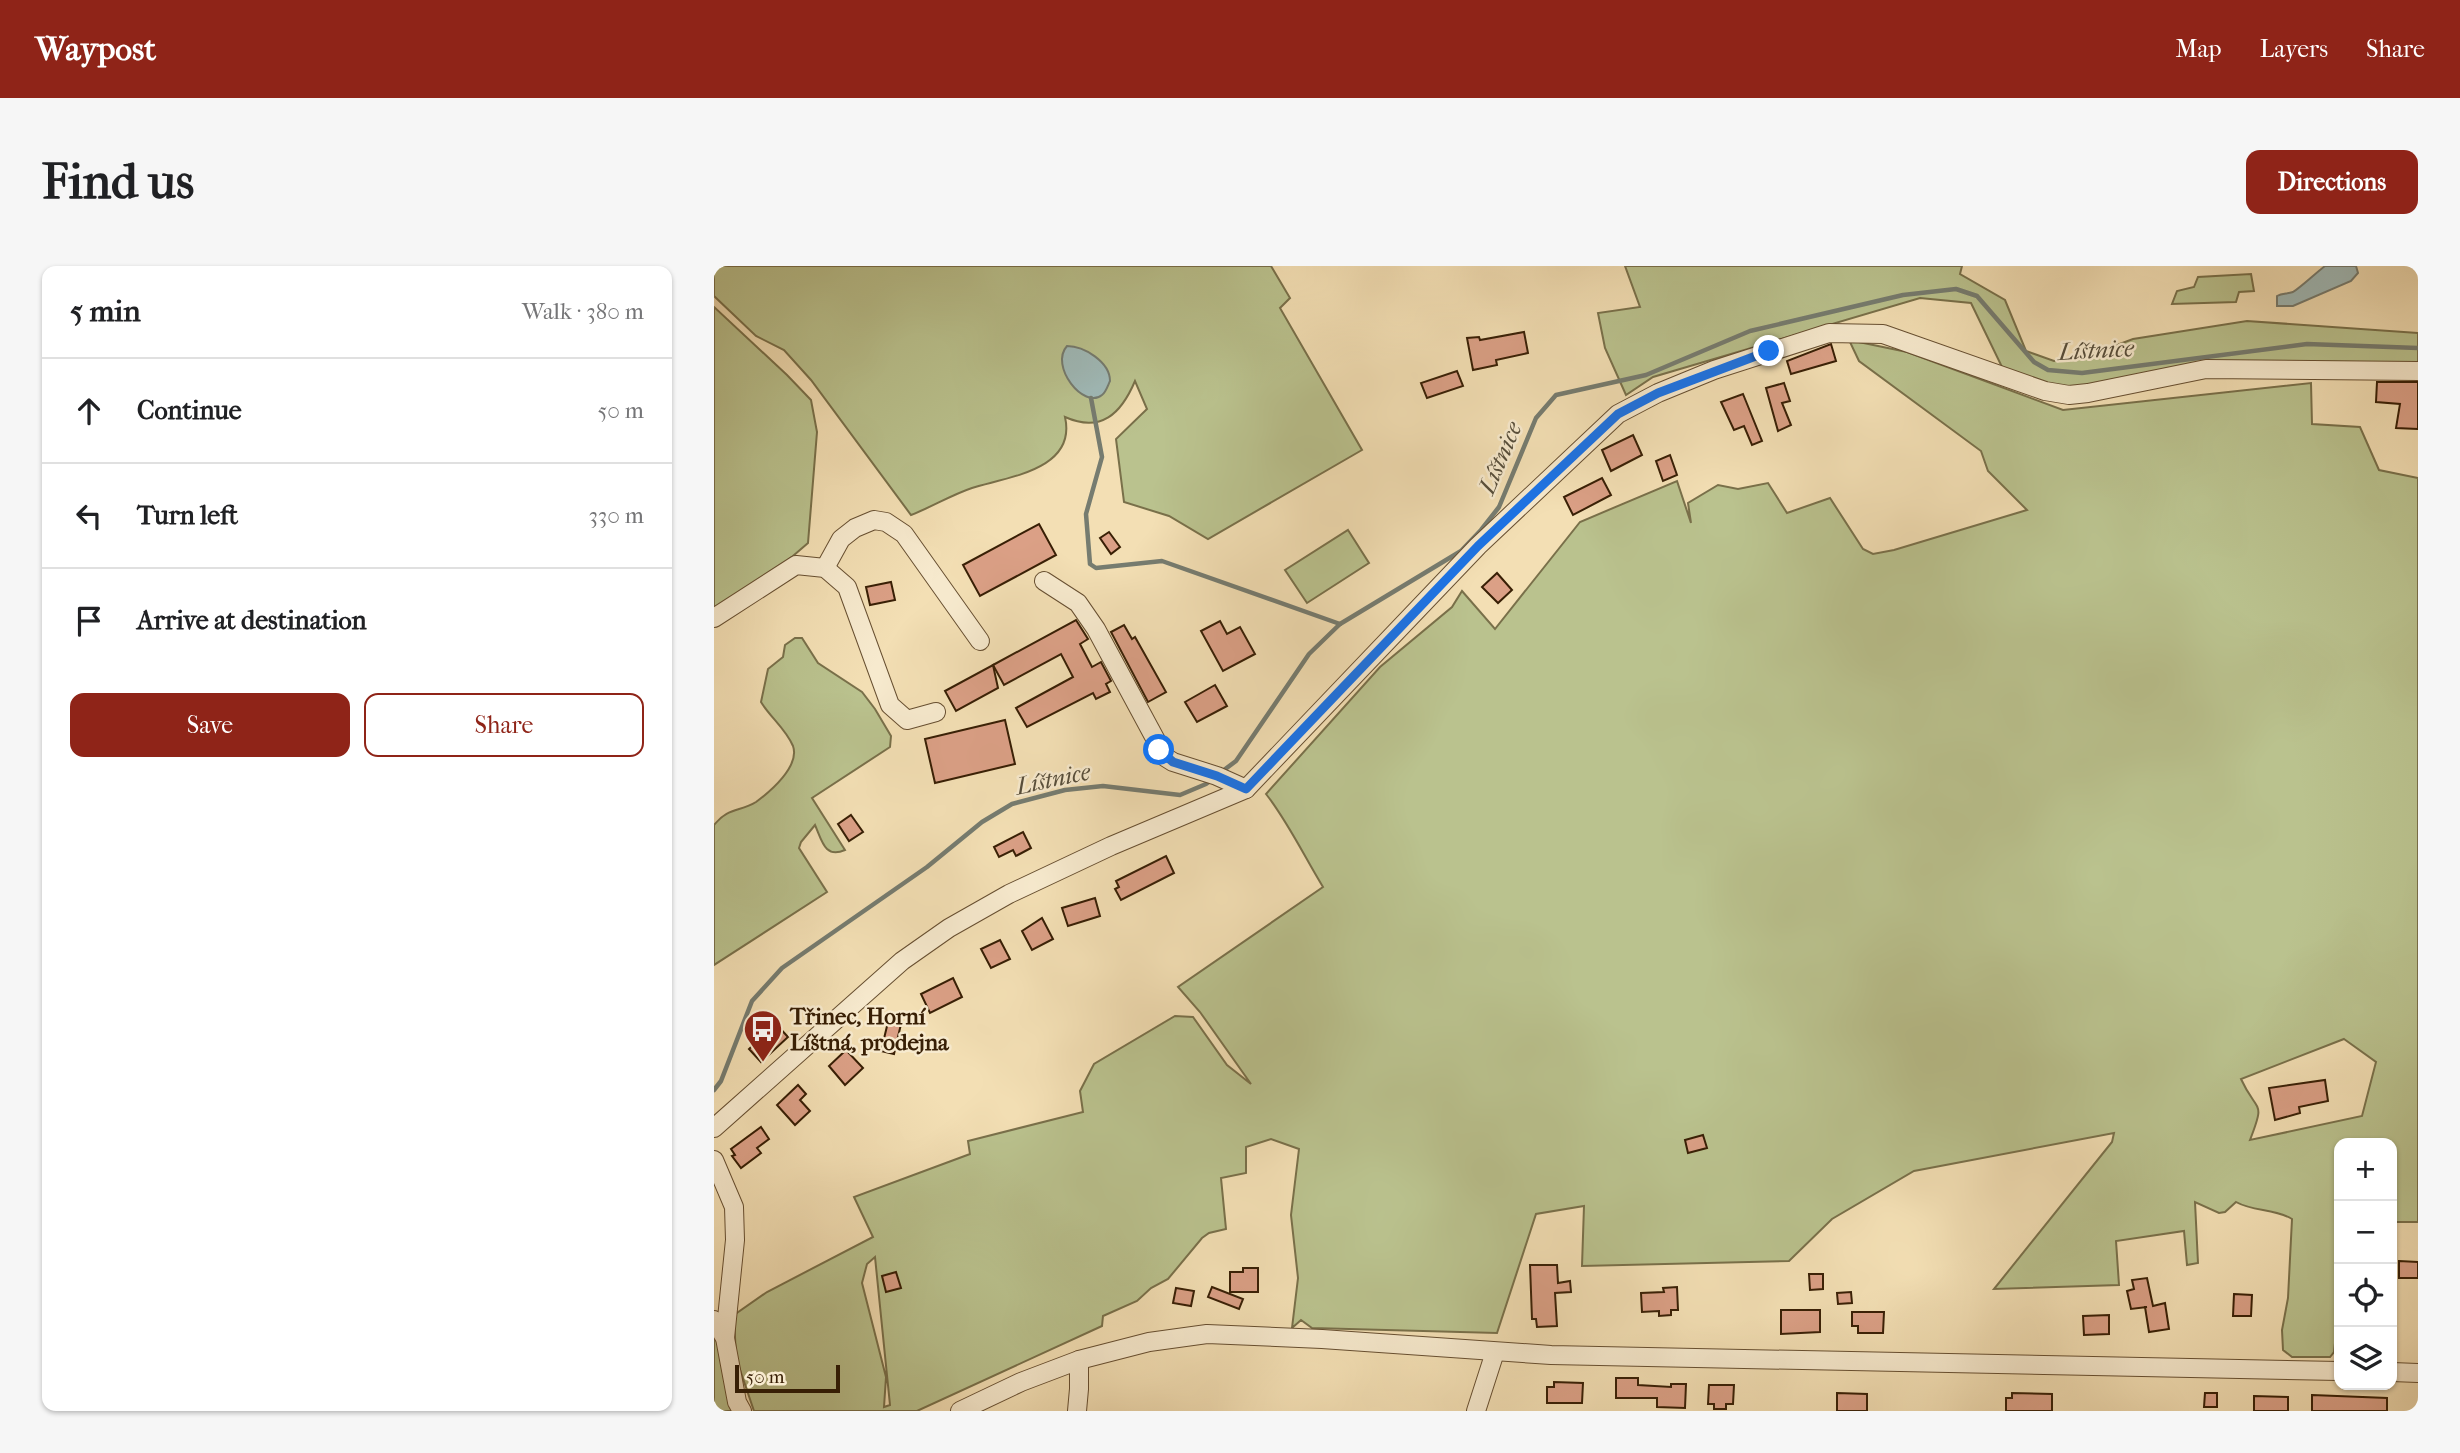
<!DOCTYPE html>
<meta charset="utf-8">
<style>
:root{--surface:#fff;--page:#f6f6f6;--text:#202124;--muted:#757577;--line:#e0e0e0;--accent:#8f2418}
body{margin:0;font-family:"IM FELL French Canon",serif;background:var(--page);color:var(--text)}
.controls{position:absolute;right:21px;bottom:21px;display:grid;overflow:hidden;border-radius:14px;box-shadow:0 2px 5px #0004}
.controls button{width:63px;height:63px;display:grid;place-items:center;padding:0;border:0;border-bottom:2px solid var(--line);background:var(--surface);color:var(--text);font:35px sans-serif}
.scale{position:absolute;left:21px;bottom:18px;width:105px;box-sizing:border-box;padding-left:7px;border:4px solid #381f05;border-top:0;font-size:19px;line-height:24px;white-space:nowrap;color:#381f05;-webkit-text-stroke:5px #f7eace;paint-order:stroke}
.stop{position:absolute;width:21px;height:21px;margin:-16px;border:5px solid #1a73e8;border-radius:50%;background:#fff}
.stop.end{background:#1a73e8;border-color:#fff;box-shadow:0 2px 7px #0008}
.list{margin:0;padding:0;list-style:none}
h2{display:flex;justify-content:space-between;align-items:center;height:91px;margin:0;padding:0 28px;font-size:30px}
h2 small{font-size:23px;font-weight:400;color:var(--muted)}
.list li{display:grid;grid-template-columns:46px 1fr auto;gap:21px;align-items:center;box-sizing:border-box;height:105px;padding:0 28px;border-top:2px solid var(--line)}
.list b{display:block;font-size:26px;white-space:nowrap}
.list em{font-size:23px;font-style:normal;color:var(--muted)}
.actions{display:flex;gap:14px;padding:21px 28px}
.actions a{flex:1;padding:16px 0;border:2px solid var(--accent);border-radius:14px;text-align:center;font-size:24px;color:var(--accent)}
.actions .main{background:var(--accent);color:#fff}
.icon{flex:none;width:38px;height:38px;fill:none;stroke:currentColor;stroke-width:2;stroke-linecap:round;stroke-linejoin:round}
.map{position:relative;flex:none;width:1704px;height:1145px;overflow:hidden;border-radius:14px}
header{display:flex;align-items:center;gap:42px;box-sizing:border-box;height:98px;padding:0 35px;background:var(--accent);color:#fff}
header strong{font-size:33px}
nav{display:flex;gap:38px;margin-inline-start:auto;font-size:24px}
.intro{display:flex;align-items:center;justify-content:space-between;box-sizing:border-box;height:168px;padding:0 42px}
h1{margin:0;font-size:49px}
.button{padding:18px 32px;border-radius:14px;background:var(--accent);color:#fff;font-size:24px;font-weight:700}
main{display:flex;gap:42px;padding:0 42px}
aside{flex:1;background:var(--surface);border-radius:14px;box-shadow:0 2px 5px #0004}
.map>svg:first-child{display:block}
.green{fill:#bac28e;stroke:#79704a;stroke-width:2;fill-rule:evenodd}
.water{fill:#a0bab8;stroke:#767c70;stroke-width:2}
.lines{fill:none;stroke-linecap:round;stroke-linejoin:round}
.stream{stroke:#767c70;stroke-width:4.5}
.building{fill:#dba086;stroke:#381f05;stroke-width:2}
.minor-casing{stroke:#674f31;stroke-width:20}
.minor{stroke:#f7eace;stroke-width:18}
.route{stroke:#1a73e8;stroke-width:9}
.labels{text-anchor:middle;stroke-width:5;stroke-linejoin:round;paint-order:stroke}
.poi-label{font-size:23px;font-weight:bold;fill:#381f05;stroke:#f7eace;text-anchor:start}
.water-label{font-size:24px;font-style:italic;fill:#574e3b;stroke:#f7eace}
</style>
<header>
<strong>Waypost</strong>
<nav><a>Map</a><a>Layers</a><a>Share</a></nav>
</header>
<div class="intro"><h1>Find us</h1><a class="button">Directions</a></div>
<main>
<aside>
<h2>5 min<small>Walk · 380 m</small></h2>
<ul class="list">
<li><svg class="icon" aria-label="ahead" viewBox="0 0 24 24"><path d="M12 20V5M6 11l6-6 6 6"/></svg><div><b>Continue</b></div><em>50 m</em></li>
<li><svg class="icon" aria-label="left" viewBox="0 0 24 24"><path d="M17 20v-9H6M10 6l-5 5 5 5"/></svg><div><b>Turn left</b></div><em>330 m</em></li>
<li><svg class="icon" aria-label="arrive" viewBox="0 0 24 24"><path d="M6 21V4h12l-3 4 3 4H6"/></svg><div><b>Arrive at destination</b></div></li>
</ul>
<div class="actions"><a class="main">Save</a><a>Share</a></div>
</aside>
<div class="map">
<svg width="1704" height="1145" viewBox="0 0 1704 1145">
<rect width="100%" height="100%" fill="#f3dfb4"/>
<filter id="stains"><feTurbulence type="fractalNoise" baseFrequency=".00286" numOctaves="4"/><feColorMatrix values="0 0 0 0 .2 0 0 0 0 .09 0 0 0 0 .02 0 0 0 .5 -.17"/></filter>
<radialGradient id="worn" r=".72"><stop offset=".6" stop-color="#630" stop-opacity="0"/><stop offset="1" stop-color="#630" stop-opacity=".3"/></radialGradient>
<g class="green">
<path d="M 0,0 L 557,0 L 576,32 L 566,42 L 648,184 L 494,273 L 455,250 L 410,236 L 402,173 L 433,143 L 421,115 C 407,148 387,167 351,151 C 363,204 293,211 258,222 C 237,229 218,241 197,249 L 97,114 L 70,84 L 42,70 L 0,30 Z"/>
<polygon points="911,0 1248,0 1246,8 1291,34 1312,85 1340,95 1368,92 1419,73 1533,55 1704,67 1704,96 1488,97 1362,123 1333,119 1288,101 1257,37 1206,32 939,111 912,129 891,82 884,47 926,41"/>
<polygon points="1537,8 1540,25 1525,26 1522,36 1458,38 1463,25 1480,21 1484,11"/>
<polygon points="0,41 73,109 97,134 103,166 94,277 72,296 0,343"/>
<path d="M 1135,74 L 1193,86 L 1349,144 L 1597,117 L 1598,158 L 1646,161 L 1665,204 L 1704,212 L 1704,956 L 1678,956 L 1678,877 L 1625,877 L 1622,1068 L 1620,1086 L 1616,1091 L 1578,1091 L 1569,1084 L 1568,1064 L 1574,1032 L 1578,953 C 1560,942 1540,946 1522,936 L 1511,946 L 1505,947 L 1481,936 L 1484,997 L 1473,999 L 1470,965 L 1402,975 L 1405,1019 L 1280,1023 L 1398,876 L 1400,867 L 1200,905 L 1118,953 L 1075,995 L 868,1000 L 870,940 L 822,948 L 783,1067 L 598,1062 L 587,1054 L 578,1062 L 584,1012 L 577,949 L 585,883 L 557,873 L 532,881 L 532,907 L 507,912 L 512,963 L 495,967 L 488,972 L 454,1013 L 437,1022 L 423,1035 L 389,1050 L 388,1060 L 203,1145 L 40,1145 L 22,1092 L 20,1049 L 53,1026 L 159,971 L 140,931 L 256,888 L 254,875 L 369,846 L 366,825 L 380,798 L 461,750 L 479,751 L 513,799 L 537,818 L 486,746 L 464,721 L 609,621 C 590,590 574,556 552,528 L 666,401 L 738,341 L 748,325 L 781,363 L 866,256 L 963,215 L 977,257 L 974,237 L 1004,219 L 1024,223 L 1054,217 L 1073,247 L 1116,232 L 1149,283 L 1159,288 L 1180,284 L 1313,244 L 1274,205 L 1267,185 L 1145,95 ZM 1630,773 L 1662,796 L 1648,850 L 1536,874 C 1552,833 1543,848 1527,813 ZM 161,991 L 176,1139 L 170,1141 L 172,1111 L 148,1017 L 153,998 Z"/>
<polygon points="634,264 655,297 593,337 571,304"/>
<path d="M 81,372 L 88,372 L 104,397 L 148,426 L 161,443 L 177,470 L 176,481 L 98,532 L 131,584 C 111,593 108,575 101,559 L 87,576 L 85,582 L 113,626 L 0,699 L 0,559 C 14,541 26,546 42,536 C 57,525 86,500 79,480 C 72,463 56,451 47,436 L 54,403 L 69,391 L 71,379 Z"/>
<polygon points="0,1064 23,1145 0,1145"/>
</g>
<g class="water">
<path d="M 1611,0 L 1642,0 L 1644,7 L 1637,15 L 1579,40 L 1563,40 L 1563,30 C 1568,27 1573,28 1579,26 C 1586,22 1603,6 1611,0 Z"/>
<path d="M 353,80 C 370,80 396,96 396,115 C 394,119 392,126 388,129 C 370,144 335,100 353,80 Z"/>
</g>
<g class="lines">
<g class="stream">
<polyline points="377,132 388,191 372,248 376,298 382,302 448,295 626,358"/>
<polyline points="506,507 522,495 595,388 626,358 747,285 767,264 785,241 822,152 842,129 932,109 1036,65 1189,29 1242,23 1263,30 1320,96 1334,104 1368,107 1593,78 1704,82"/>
<polyline points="0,824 7,815 38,735 68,702 213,601 268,556 298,538 351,524 389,520 466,529 492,518 499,513"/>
</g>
</g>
<g class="building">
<polygon points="810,66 814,87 782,94 783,99 759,104 753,72 765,71 766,74"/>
<polygon points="1117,78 1122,95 1077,108 1073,95"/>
<polygon points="743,105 749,120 713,132 707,117"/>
<polygon points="1663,116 1704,116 1704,163 1682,162 1686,138 1662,136"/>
<polygon points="1070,117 1076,135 1068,137 1077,159 1064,165 1052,122"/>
<polygon points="1029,128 1048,175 1038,179 1030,160 1020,164 1007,136"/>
<polygon points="919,169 928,189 897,205 888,184"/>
<polygon points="956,189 963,209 949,215 942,195"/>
<polygon points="888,212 897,229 859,249 850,231"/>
<polygon points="325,258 342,289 266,330 249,299"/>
<polygon points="395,266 406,281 397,288 386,272"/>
<polygon points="783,307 798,324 784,337 768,321"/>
<polygon points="177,316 181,334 156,339 152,321"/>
<polygon points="362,354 374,373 366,378 378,401 387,396 397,415 392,418 396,426 382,433 379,427 313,461 302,442 359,411 347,388 290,419 279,399"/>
<polygon points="506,355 513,368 526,361 541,388 509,405 487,365"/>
<polygon points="410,359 418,373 421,371 452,426 434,436 397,366"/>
<polygon points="279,399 284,422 242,445 231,425"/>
<polygon points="501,419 513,440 483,456 471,436"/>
<polygon points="291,454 301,498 221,517 211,473"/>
<polygon points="137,549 149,566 135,575 124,558"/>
<polygon points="309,566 317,582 302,590 299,584 285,591 280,581"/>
<polygon points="452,590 460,607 407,634 401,623 405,621 402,615"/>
<polygon points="381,632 386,650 354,660 348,642"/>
<polygon points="328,652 339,673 318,684 308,665"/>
<polygon points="286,674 296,693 277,702 267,683"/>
<polygon points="239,712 248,731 216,747 207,728"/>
<polygon points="174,756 187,758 180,788 167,785"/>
<polygon points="62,758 74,771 47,796 35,783"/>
<polygon points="132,784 149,802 131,819 115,800"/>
<polygon points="1611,814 1614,835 1585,841 1586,847 1561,854 1555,822"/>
<polygon points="84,819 92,828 86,834 96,845 81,859 63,839"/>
<polygon points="47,861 55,873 43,882 47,887 27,902 18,890 21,889 17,883"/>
<polygon points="989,869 993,882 974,887 971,874"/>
<polygon points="1685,995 1704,996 1704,1012 1685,1012"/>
<polygon points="816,999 843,999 844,1017 856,1015 857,1026 841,1027 843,1060 823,1061 822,1053 818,1053"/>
<polygon points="529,1002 544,1002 544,1026 516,1026 516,1006 529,1006"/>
<polygon points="182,1006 187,1022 172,1026 168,1010"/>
<polygon points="1095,1008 1109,1008 1109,1023 1096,1024"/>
<polygon points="1433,1012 1439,1040 1451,1037 1455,1063 1435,1066 1431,1041 1433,1041 1417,1043 1413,1025 1420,1023 1418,1014"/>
<polygon points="498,1021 529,1033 525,1043 494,1031"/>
<polygon points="963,1021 964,1044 957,1044 957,1049 945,1050 945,1045 928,1046 927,1027 950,1026 949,1022"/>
<polygon points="462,1022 480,1025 477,1040 459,1037"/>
<polygon points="1137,1026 1138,1037 1124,1038 1123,1027"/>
<polygon points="1520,1028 1538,1029 1537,1050 1519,1050"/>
<polygon points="1067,1044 1106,1044 1106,1066 1067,1068"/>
<polygon points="1138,1046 1170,1046 1169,1067 1144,1067 1144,1060 1138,1060"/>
<polygon points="1395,1049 1395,1068 1370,1069 1369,1050"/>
<polygon points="902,1112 924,1112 924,1119 957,1121 957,1118 972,1118 971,1142 943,1141 943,1132 902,1132"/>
<polygon points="840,1116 869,1117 868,1137 833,1137 833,1121 840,1121"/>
<polygon points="995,1119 1020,1119 1019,1138 1012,1138 1012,1143 1000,1143 1000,1138 994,1138"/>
<polygon points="1123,1127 1153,1128 1153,1145 1123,1145"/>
<polygon points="1298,1127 1338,1128 1338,1145 1292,1145 1292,1132 1298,1132"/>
<polygon points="1491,1127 1503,1127 1503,1141 1490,1141"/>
<polygon points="1598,1129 1673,1132 1673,1145 1598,1145"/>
<polygon points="1540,1130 1574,1131 1574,1145 1540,1145"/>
</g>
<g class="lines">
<g class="minor-casing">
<g id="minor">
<polyline points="111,302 127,273 141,262 160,254 172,256 190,268 266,375"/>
<polyline points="330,315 364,337 382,363 451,491 459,496 503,510 532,523"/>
<polyline points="0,352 82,299 111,302 133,321 176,439 193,454 222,446"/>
<polyline points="0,862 188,695 235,662 295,628 397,580 532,523 764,280 904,148 944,127 1000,104 1115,67 1169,68 1331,125 1355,129 1374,127 1492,103 1704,105"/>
<polyline points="0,894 20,941 21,974 11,1072"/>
<polyline points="0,1054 11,1072 23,1136 28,1145"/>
<polyline points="1678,1106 1704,1107"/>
<polyline points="246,1145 307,1116 365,1094 435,1076 493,1068 608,1073 837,1089 1625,1105"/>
<polyline points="363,1145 365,1123 365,1094"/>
<polyline points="762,1145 781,1086"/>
</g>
</g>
<use href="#minor" class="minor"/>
</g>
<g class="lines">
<polyline class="route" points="445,484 459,496 503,510 532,523 764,280 904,148 944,127 1055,85"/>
</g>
<defs>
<g id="bus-pin" transform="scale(2.0125)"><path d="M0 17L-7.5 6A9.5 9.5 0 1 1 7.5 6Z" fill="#8f2418" stroke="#f7eace"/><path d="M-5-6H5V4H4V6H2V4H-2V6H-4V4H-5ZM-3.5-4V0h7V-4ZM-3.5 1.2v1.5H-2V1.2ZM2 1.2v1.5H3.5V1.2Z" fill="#fff"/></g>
</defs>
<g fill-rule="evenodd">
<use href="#bus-pin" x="49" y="763"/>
</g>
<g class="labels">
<g class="poi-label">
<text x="76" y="758">Třinec, Horní<tspan x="76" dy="26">Líštná, prodejna</tspan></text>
</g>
<g class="water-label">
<text transform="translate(1382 84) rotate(-3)" y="8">Líštnice</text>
<text transform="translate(786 192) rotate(-67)" y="8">Líštnice</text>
<text transform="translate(339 513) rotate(-12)" y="8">Líštnice</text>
</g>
</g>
<rect width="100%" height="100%" filter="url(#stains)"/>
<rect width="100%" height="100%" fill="url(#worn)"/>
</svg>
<div class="controls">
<button>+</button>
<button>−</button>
<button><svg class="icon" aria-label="locate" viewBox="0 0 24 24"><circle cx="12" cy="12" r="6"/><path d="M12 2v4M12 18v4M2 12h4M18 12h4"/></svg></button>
<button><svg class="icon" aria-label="layers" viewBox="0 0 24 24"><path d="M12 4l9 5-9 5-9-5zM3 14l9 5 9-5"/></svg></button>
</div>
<div class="scale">50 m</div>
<div class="stop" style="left:445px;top:484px"></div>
<div class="stop end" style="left:1055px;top:85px"></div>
</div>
</main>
